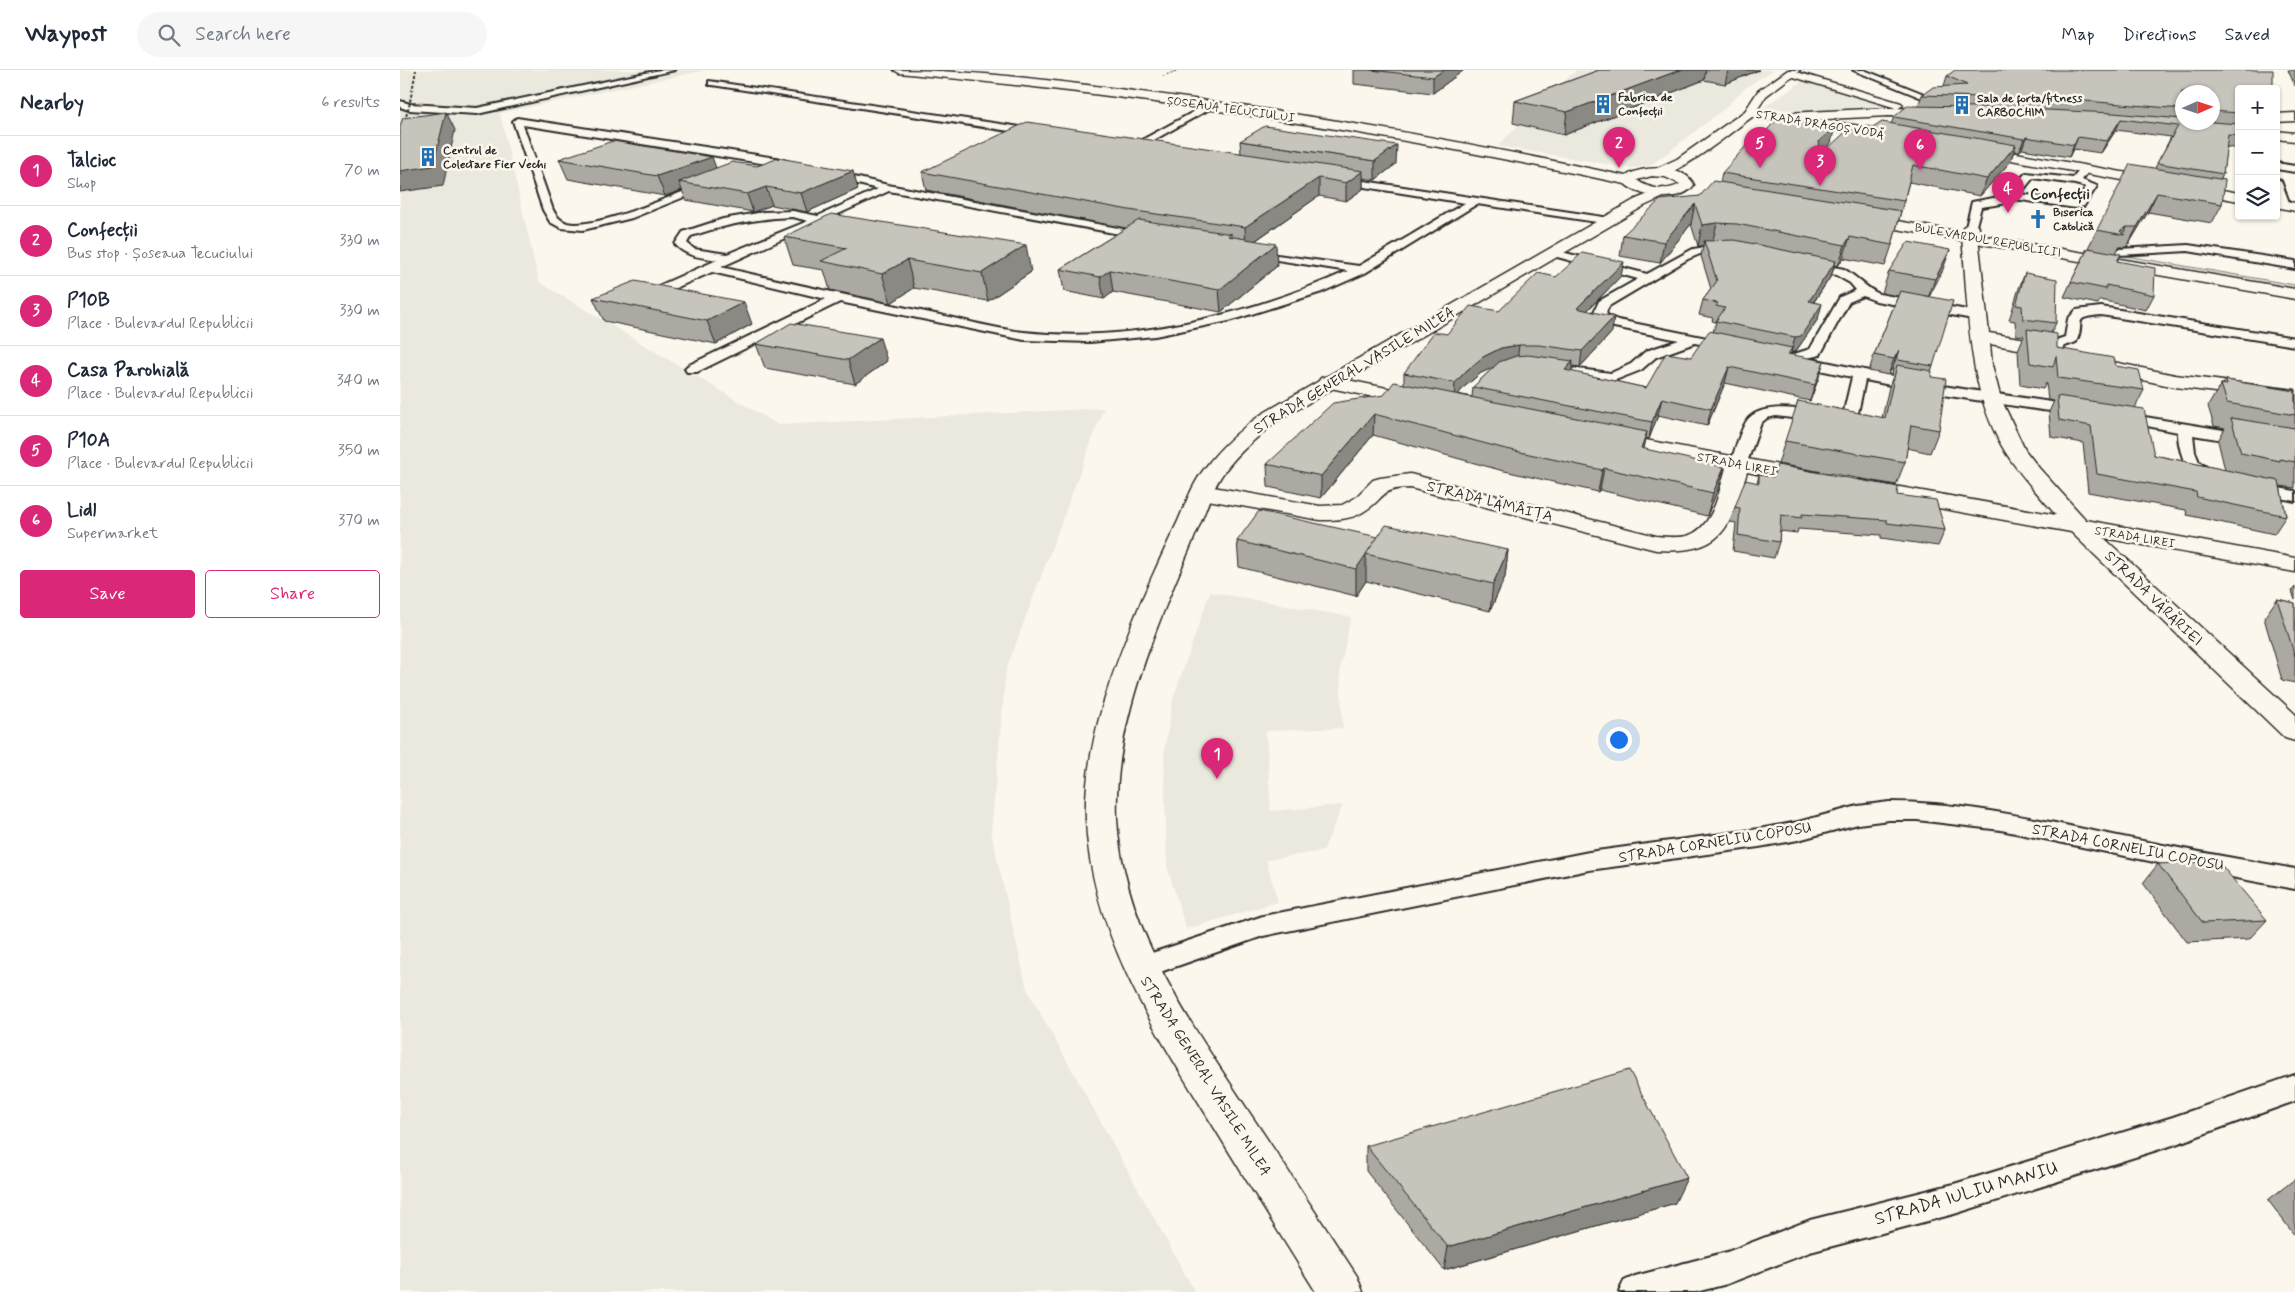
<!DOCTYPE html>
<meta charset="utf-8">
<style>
:root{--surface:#fff;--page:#f6f6f7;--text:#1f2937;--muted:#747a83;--line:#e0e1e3;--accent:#db2777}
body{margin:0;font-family:Mynerve,sans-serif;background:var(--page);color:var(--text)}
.controls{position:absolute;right:15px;top:15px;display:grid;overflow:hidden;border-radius:5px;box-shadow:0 1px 4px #0004}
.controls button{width:45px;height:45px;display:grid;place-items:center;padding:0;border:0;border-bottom:1px solid var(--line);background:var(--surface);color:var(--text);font:25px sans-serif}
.compass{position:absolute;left:1775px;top:15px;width:45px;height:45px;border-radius:50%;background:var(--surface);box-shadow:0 1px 4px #0004;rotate:87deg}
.you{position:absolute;left:1218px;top:669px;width:18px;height:18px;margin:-12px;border:4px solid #fff;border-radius:50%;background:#1a73e8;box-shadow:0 0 0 8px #1a73e833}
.badge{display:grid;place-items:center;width:32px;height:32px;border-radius:50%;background:var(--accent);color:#fff;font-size:16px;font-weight:700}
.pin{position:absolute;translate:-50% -41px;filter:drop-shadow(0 1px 2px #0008)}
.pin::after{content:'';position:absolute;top:26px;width:18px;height:15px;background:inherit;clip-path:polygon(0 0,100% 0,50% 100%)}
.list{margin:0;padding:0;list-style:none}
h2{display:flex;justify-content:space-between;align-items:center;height:65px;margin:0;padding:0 20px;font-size:21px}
h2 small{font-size:16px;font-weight:400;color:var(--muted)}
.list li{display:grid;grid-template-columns:32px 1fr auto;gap:15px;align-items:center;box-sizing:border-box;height:70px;padding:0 20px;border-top:1px solid var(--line)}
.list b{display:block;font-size:19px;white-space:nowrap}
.list p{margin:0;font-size:16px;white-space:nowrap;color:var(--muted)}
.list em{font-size:16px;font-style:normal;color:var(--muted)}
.actions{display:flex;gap:10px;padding:15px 20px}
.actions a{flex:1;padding:11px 0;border:1px solid var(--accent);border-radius:5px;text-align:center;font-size:18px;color:var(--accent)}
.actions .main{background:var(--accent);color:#fff}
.icon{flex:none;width:28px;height:28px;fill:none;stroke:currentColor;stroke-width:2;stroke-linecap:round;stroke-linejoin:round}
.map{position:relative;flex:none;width:1895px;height:1222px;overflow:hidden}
header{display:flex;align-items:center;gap:30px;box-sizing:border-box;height:70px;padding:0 25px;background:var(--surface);border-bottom:1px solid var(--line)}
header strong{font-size:24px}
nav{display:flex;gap:28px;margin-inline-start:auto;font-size:18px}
.search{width:350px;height:45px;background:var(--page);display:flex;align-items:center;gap:12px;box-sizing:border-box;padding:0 18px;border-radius:28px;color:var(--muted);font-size:19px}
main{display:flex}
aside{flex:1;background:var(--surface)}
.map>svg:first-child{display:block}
.built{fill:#ebe8de}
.green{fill:#dddad0;stroke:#84827e}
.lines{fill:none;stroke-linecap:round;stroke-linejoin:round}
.service-casing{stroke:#2b2b2b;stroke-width:4}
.minor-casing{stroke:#2b2b2b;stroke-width:3}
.secondary-casing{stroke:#2b2b2b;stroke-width:3}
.primary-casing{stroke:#2b2b2b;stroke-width:3}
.path{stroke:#2b2b2b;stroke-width:1;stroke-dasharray:2 2;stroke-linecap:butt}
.service{fill:#fbf7ec;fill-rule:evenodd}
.minor{fill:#fbf7ec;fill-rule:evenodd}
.secondary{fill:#fbf7ec;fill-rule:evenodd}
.primary{fill:#fbf7ec;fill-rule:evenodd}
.rail{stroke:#2b2b2b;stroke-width:2;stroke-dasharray:3 2;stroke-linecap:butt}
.wall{fill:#aba9a2;stroke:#2b2b2b;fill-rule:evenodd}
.shaded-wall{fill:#8b8984;stroke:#2b2b2b}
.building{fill:#c7c4bc;stroke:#2b2b2b}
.labels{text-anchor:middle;stroke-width:5;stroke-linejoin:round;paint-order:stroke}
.far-poi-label{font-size:12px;font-weight:bold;fill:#2b2b2b;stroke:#fbf7ec;text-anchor:start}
.far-street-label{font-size:12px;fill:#2b2b2b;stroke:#fbf7ec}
.street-label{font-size:15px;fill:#2b2b2b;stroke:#fbf7ec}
.far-district-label{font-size:16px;font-weight:bold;fill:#2b2b2b;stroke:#fbf7ec}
.near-street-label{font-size:18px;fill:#2b2b2b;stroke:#fbf7ec}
</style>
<header>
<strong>Waypost</strong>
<div class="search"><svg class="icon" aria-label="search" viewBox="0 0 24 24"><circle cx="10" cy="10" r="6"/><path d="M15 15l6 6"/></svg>Search here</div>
<nav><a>Map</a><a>Directions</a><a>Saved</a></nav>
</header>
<main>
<aside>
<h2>Nearby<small>6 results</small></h2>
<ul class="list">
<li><span class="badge">1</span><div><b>Talcioc</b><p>Shop</p></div><em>70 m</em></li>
<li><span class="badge">2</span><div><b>Confecții</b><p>Bus stop · Șoseaua Tecuciului</p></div><em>330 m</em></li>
<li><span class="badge">3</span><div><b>P10B</b><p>Place · Bulevardul Republicii</p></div><em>330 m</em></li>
<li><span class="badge">4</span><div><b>Casa Parohială</b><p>Place · Bulevardul Republicii</p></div><em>340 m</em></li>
<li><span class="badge">5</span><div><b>P10A</b><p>Place · Bulevardul Republicii</p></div><em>350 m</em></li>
<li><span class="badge">6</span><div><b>Lidl</b><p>Supermarket</p></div><em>370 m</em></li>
</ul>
<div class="actions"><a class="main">Save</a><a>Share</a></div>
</aside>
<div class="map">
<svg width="1895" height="1222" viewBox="0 0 1895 1222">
<rect width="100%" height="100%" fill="#fbf7ec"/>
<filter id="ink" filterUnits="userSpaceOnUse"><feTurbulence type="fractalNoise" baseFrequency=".02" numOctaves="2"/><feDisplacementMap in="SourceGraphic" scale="10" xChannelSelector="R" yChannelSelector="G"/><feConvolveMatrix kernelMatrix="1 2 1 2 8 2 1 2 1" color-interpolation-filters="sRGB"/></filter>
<g filter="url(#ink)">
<g class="built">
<polygon points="0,0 307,0 100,43 139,212 378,355 704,338 606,600 591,762 627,919 795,1222 0,1222"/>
<polygon points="1177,0 1373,0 1345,18 1324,39 1250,96 1230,98 1098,76 1152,21"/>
<polygon points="1403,11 1483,36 1406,43 1364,37"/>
<polygon points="810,522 951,547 940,600 943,658 866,661 871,741 943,735 923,781 866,790 878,832 786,859 767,796 764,683 773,629"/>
</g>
<polygon class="green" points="1686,179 1895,215 1895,219 1685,183"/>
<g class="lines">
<g class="service-casing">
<g id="service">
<polygon points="260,0 275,0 77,44 9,40 0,37 0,31 10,34 77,38"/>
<polygon points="1453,0 1464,0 1529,26 1522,28"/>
<polygon points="309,11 641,60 646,63 641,66 312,15 309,15"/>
<polygon points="808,34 815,36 743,76 748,77 748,81 734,80 729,77"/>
<path d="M 117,48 L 376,88 L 403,96 L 398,99 L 123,55 L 153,140 C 156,146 161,151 167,153 C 196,160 276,124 305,113 L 313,113 L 314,115 L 232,148 L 183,160 L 161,158 L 150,152 L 143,140 L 113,51 Z"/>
<polygon points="1876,93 1895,96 1895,102 1876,99"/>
<path d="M 1685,96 L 1690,99 L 1682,110 L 1697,116 L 1684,136 L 1676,138 L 1614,129 L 1602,134 L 1581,137 L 1575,159 L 1571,160 L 1566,157 L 1572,132 L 1604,126 L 1626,103 L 1673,108 L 1682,97 ZM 1633,108 L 1675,114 L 1686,117 L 1676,132 L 1620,124 Z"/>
<path d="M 429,101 L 488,115 L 750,164 L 752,166 L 750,168 L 746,169 L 489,121 L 321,197 C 392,214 464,229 535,244 C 565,250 595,259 624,262 C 731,274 851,244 948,201 L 851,186 L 847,185 L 845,183 L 847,181 L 959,196 L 1065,133 L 933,112 L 932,110 L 937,107 L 1210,148 L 1215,151 L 1210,154 L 1077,134 L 965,203 L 922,222 L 829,251 L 755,266 L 690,272 L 624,270 L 440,232 L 297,302 L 287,302 L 285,299 L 287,296 L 426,229 L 312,202 L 246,231 L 238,231 L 236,228 L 238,225 L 317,190 C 301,187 286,187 275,174 L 283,162 L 323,149 L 364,142 L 393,141 L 418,146 L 478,119 L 426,106 L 424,104 ZM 393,147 L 408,151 L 327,184 L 294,179 L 287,173 L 291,166 C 325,155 357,148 393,147 Z"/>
<path d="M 1876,108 L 1881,111 L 1890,135 L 1889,137 L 1881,137 C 1876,128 1876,119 1876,108 Z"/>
<polygon points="1788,175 1895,191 1895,199 1788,181 1719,185 1713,182 1719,179"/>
<path d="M 1312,176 L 1332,177 L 1444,199 C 1457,207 1466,218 1479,224 L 1578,242 L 1584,246 L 1578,250 L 1476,231 L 1463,226 L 1449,232 L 1420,285 L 1407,288 L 1536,315 L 1678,336 L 1685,340 L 1678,344 L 1642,340 L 1536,324 L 1465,310 L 1458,343 L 1439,354 L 1376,346 L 1367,348 L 1361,353 L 1346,395 L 1344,398 L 1332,398 L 1330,395 C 1334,384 1341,356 1349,348 C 1367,330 1414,342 1437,345 L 1444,341 L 1452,307 L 1295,273 L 1256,287 L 1241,300 L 1213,311 L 1164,305 L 1162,302 L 1169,298 L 1211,303 L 1231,294 L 1246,281 L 1279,270 L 1209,256 L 1198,251 L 1194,242 L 1199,231 L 1238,209 L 1150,185 L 1148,183 L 1150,181 L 1154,180 L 1247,204 L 1293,179 ZM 1312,182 L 1332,183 L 1436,205 L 1450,213 L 1456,220 L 1440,227 L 1410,279 L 1391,285 L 1218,250 L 1208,246 L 1206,242 L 1209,236 L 1288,189 L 1300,184 Z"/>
<path d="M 1701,237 L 1895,268 L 1895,276 L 1701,245 C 1669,248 1687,252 1676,272 L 1654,280 L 1644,280 L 1642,277 L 1644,274 L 1665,267 L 1668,249 L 1676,240 Z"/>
<path d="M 1721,343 L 1895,372 L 1895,382 L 1793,365 L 1795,382 L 1799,392 L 1821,407 L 1819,410 C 1790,417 1778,384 1778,362 L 1716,350 L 1714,347 Z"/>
<polygon points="1855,414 1895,421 1895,431 1849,422 1847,419 1849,416"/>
<path d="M 1489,732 C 1563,732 1635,749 1708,764 C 1770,777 1832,788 1895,799 L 1895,819 L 1778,797 L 1601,760 L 1517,750 L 1489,750 L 1458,754 L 1398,770 L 1359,777 L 1189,800 L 863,866 L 740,909 L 731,906 L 727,898 L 731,890 L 863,846 L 1189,782 L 1359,759 L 1398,752 L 1458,736 Z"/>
<polygon points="1895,1005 1895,1031 1773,1075 1554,1144 1410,1182 1327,1214 1296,1222 1219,1222 1224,1211 1235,1206 1327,1182 1410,1150 1554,1114 1773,1047"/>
</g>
</g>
<g class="minor-casing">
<g id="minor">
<polygon points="1390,0 1501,33 1503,35 1497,39 1493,37 1387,5 1386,3"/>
<polygon points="1488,38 1535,39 1541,43 1535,47 1488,46 1387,51 1381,47 1387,43"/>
<polygon points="1895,43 1895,51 1876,52 1876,44"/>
<polygon points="1876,61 1895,63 1895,71 1876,69"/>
<path d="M 1571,152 L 1579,157 L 1578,167 L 1589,263 L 1656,274 L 1663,276 L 1665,280 L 1663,284 L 1656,286 L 1590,274 L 1592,295 L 1601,329 L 1625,380 L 1639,398 L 1686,450 L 1895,488 L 1895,502 L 1704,468 L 1895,644 L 1895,671 L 1885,668 L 1671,462 L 1461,424 L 1453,422 L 1450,417 L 1453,412 L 1461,410 L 1656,445 C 1639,425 1620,405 1606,383 C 1566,319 1569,239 1562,167 L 1563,157 Z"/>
<polygon points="1704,290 1775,305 1895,320 1895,332 1775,317 1697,300 1695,296 1697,292"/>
<polygon points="928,306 1021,325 1028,327 1031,331 1028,335 1021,337 921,316 918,312 921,308"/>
<path d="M 1208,363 L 1411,401 L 1419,403 L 1422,408 L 1419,413 L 1411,415 L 1347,402 C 1330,459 1323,484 1256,480 L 1010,418 C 978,418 986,429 963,442 C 950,450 934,450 920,450 L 802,429 L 794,427 L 791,422 L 794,417 L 802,415 L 920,436 L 942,435 L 955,428 L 973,410 L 980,408 L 1010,404 L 1256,466 C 1266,467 1277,468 1287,466 C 1314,458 1319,421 1326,398 L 1201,373 L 1198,369 L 1201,365 Z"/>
</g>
</g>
<g class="secondary-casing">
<g id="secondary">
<path d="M 1388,0 L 1400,0 L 1366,26 L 1357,40 L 1505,63 L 1511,67 L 1505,71 L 1352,47 C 1334,60 1273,111 1253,106 L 1251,103 L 1253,100 L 1277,89 L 1345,41 L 1358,21 Z"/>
<polygon points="1577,76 1839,123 1839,131 1572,83 1571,80"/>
<path d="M 1263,118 L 1268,119 L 1270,122 L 1268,125 L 1244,136 L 876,352 C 857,367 839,382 824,402 C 813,417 807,437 800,454 C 789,480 778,505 768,530 C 740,599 714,674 717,749 C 723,861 792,955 851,1045 C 887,1098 921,1152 957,1206 L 963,1222 L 916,1222 C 881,1166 846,1110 812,1054 C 755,961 691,863 686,751 C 683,674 714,597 743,527 C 754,502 766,476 778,451 C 786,433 793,413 805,398 C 821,376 840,360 862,344 L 1234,130 Z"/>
<polygon points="1876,129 1895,133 1895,141 1876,137"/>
</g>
</g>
<g class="primary-casing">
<g id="primary">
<path d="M 494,0 C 574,0 655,11 734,21 C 899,42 1063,71 1226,106 C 1242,95 1285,94 1294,115 C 1280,134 1241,128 1225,114 C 985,62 744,26 499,3 ZM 1252,106 L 1265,107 L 1280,114 C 1267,122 1248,119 1237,110 Z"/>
<polygon points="1462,145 1895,219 1895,229 1457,152 1455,149 1457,146"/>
</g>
</g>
<polyline class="path" points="763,6 779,0"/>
<use href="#service" class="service"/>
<use href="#minor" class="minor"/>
<use href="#secondary" class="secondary"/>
<use href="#primary" class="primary"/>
<polyline class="rail" points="0,65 9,37 16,0"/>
</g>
<g class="wall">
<polygon points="954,0 1064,0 1033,23 954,14"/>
<polygon points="1199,0 1359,0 1325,14 1304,10 1164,65 1113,53 1115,31"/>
<polygon points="1888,0 1895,0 1895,16"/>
<path d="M 1547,6 L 1839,19 L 1839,79 L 1826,77 L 1823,104 L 1821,109 L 1822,134 L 1812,153 L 1748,142 L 1727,177 L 1719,177 L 1716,183 L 1718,191 L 1754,225 L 1746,240 L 1700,230 L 1698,234 L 1664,227 L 1671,212 L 1697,160 L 1755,98 L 1771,67 L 1716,60 L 1701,83 L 1673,79 L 1669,87 L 1622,79 L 1619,82 L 1614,81 L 1610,92 L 1580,126 L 1509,112 L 1492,175 L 1485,196 L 1443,188 L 1438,196 L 1435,195 L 1431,206 L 1414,232 L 1418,249 L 1396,281 L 1391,283 L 1390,284 L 1419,307 L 1410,331 L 1325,313 L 1307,356 L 1258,345 L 1249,369 L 1246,368 L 1244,379 L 1318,419 L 1307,446 L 1200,420 L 1198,422 L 1100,400 L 973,365 L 921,428 L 868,417 L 867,394 L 1004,314 L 1004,303 L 1047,264 L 1099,241 L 1156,207 L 1221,206 L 1187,241 L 1212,262 L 1180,297 L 1173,296 L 1172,302 L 1246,318 L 1291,287 L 1313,262 L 1316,252 L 1312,251 L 1313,248 L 1299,245 L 1303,230 L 1311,219 L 1301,186 L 1303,176 L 1298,176 L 1291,154 L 1260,193 L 1220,186 L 1223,165 L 1300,126 L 1320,112 L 1322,103 L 1360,68 L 1431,73 L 1425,78 L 1428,78 L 1467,62 L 1491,54 L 1494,47 L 1518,36 L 1522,25 L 1544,16 ZM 1782,22 L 1812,22 L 1812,52 L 1782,52 ZM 1094,297 L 1073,317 L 1072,327 L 1058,324 L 1064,317 L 1081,303 Z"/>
<polygon points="840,71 996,94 975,110 963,108 963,119 946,131 919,126 855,171 877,196 821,242 713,222 704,229 664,221 660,199 726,158 526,120 522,102 841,83"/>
<polygon points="159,89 316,98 458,119 407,142 372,135 353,142 286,130 282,120 265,126 168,109"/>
<polygon points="384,167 631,202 588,231 514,218 491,233 430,220 424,200 393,195"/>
<polygon points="1489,201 1542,202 1529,226 1533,296 1531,301 1531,307 1539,360 1530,383 1507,378 1505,392 1496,415 1378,394 1385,371 1482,348 1489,317 1493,306 1492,306 1493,297 1488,305 1469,301 1474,285 1498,226 1482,223"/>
<polygon points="1625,203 1656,253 1651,263 1657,278 1716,296 1744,320 1735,338 1754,385 1825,400 1818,371 1825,358 1814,356 1808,336 1821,314 1823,314 1826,310 1895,321 1895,418 1880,416 1886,446 1874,464 1787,445 1786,440 1688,422 1683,373 1651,367 1649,342 1654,331 1648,330 1646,313 1643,319 1620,315 1618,280 1624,266 1616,265 1615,251 1609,250 1619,218"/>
<polygon points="193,228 352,254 316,274 204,251"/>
<polygon points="356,274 487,291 455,314 365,298"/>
<polygon points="1359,405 1497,425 1545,460 1538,476 1481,468 1481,465 1398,459 1397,463 1380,461 1379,472 1374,488 1333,481 1336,453 1330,452 1335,437 1357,413"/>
<polygon points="978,468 1108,480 1105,507 1090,541 966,511 956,526 839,497 837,471"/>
<polygon points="1895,517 1895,530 1892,521"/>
<polygon points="1877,529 1895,533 1895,613 1882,610 1864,548"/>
<polygon points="1758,794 1867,850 1849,869 1787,872 1743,813"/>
<polygon points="966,1076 1275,1133 1044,1200 966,1101"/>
<polygon points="1895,1109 1895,1166 1868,1130"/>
</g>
<g class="shaded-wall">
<polygon points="1044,0 1064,0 1033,23 1033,7"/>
<polygon points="1280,0 1306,0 1304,10 1164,65 1167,42"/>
<polygon points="1328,0 1359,0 1325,14"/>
<polygon points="46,42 55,60 43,116 0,122 0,101"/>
<polygon points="1721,49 1716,60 1701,83 1707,71"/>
<polygon points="1435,57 1431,73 1415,88 1419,71"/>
<polygon points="1626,67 1622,79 1619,82 1624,69"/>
<polygon points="1678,67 1673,79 1669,87 1674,75"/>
<polygon points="997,75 996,94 975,110 975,91"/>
<polygon points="1616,75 1610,92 1580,126 1587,109"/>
<polygon points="312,87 319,106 279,112 282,120 265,126 257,106"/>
<polygon points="453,101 458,119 407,142 401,123"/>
<polygon points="963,101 963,119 946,131 946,113"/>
<polygon points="919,108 919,126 846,177 845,157"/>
<polygon points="366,117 372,135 353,142 347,124"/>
<polygon points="1757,123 1748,142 1727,177 1737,157"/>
<polygon points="1295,134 1291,154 1260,193 1264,172"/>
<polygon points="1317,153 1312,174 1304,171 1303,176 1298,176 1302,155"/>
<polygon points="1727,157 1724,165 1720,161"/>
<polygon points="1450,167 1443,188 1438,196 1445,175"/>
<polygon points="876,174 877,196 821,242 819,220"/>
<polygon points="626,175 631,202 588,231 582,203"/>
<polygon points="1550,180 1542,202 1527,231 1535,209"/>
<polygon points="507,190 514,218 491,233 482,204"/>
<polygon points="1436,191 1431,206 1404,246 1409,231"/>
<polygon points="1224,192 1221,206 1174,254 1177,238"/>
<polygon points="710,200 713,222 704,229 700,207"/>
<polygon points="344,232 352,254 316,274 307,251"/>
<polygon points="1422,234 1418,249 1396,281 1391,283 1395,267"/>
<polygon points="1214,247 1212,262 1180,297 1182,281"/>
<polygon points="480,268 487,291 455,314 448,290"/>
<polygon points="1119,275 1117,291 1099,295 1081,303 1064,317 1054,330 1055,313 1066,301 1083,287 1101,278"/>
<polygon points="1499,280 1493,297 1488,305 1494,289"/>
<polygon points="1173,291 1171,307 1165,300"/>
<polygon points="1424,291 1419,307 1410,331 1415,315"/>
<polygon points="1329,297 1325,313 1307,356 1311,339"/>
<polygon points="1262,328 1258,345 1249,369 1252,352"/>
<polygon points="974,344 973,365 921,428 921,406"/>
<polygon points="1247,362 1243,384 1241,378"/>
<polygon points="1324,397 1318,419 1307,446 1313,423"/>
<polygon points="1204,398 1200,420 1198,422 1202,400"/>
<polygon points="1108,480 1105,507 1090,541 1093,514"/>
<polygon points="966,484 966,511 956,526 956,499"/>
<polygon points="1287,1108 1275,1133 1044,1200 1048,1177"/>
</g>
<g class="building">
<polygon points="971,0 1044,0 1033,7"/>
<polygon points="1199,0 1280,0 1167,42 1115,31"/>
<polygon points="1555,0 1873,0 1873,19 1839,19 1839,43 1812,41 1812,22 1782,22 1782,39 1673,30 1522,25 1533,17 1567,15 1547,6"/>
<polygon points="1507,36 1581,37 1713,43 1782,49 1782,52 1812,52 1839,54 1839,66 1828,65 1823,104 1757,93 1778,56 1721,49 1707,71 1678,67 1674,75 1626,67 1624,69 1494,47"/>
<polygon points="46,42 33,96 0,101 0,56 3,48"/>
<polygon points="1377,49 1435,57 1419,71 1420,78 1428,78 1449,59 1467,62 1482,52 1616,75 1587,109 1513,95 1504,131 1322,103 1354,67 1360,68"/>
<polygon points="627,52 963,101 946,113 919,108 845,157 729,140 522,102"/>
<polygon points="865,56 997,75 975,91 840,71"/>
<polygon points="213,71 312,87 257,106 159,89"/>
<polygon points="379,88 453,101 401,123 366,117 347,124 279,112 332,92 357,96"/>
<polygon points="1730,94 1825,110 1822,134 1757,123 1737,157 1727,157 1720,161 1724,165 1697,160"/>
<polygon points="1313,111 1501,141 1492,175 1450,167 1445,175 1337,154 1317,153 1302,155 1295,134 1264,172 1223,165 1260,130 1300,126"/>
<polygon points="431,144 626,175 582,203 507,190 482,204 421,191 447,178 384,167"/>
<polygon points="739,150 832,164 828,166 876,174 819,220 710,200 700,207 660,199"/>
<polygon points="1335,170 1436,191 1409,231 1422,234 1401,266 1395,267 1316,251 1325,238 1316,236 1318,233 1303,230 1317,211 1304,171"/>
<polygon points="1508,172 1550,180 1535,209 1489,201"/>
<polygon points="1688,178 1721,184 1717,191 1755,198 1754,225 1706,215 1706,219 1671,212"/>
<polygon points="1182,183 1224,192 1177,238 1214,247 1182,281 1139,275 1119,275 1101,278 1083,287 1066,301 1055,313 1004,303 1034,262 1047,264 1070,236 1099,241 1138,203 1156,207"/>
<polygon points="1625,203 1657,209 1656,253 1623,249 1622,236 1616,235"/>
<polygon points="235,211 344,232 307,251 193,228"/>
<polygon points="1500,221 1553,231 1533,296 1498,290 1499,280 1494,289 1474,285"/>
<polygon points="391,253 480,268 448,290 356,274"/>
<polygon points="1627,259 1657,264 1657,278 1714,288 1716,296 1739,300 1744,320 1658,308 1656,286 1653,297 1630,293"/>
<polygon points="1309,261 1392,278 1388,284 1424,291 1415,315 1329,297 1311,339 1262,328 1252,352 1073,317 1099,292 1116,286 1128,285 1173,291 1165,300 1246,318 1266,283 1291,287"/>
<polygon points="1497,295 1532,301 1531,307 1546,309 1539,360 1511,355 1505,392 1385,371 1398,331 1485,348"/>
<polygon points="1826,310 1895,321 1895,345 1827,333 1821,314 1827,315"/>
<polygon points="994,312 1247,362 1241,378 1324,397 1313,423 1204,398 1202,400 1102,378 974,344 921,406 867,394 933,333 984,325"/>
<polygon points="1657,326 1744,339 1754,385 1879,411 1886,446 1797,427 1796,422 1697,404 1691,356 1659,350"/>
<polygon points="1831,348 1895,358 1895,392 1880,389 1880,391 1841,383"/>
<polygon points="1377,395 1498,417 1497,425 1536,430 1545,460 1487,453 1487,450 1402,444 1402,448 1381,445 1379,472 1338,465 1340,438 1335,437 1345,410 1359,413 1359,405 1373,407"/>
<polygon points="859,441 978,467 956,499 837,471"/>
<polygon points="986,455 1108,480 1093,514 966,484"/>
<polygon points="1877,529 1895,533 1895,586"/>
<polygon points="1818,791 1867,850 1803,853 1758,794"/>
<polygon points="1229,1000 1287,1108 1048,1177 966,1076"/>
</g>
</g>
<defs>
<g id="building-bare" transform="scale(1.5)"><path d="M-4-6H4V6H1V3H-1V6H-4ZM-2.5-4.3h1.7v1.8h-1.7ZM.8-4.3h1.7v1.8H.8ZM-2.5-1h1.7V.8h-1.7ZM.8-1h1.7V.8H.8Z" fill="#1f6fb2" stroke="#fbf7ec" stroke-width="2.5" paint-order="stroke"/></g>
<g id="church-bare" transform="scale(1.5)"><path d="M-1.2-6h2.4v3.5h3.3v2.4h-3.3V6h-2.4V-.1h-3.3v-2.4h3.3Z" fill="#1f6fb2" stroke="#fbf7ec" stroke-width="2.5" paint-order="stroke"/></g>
</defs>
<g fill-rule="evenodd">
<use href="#building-bare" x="1203" y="34"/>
<use href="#building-bare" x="1562" y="35"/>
<use href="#building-bare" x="28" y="87"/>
<use href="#church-bare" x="1638" y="149"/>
</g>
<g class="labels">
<g class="far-poi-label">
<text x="1218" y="31">Fabrica de<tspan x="1218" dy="14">Confecții</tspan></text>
<text x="1577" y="32">Sala de forta/fitness<tspan x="1577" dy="14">CARBOCHIM</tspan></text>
<text x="43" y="84">Centrul de<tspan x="43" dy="14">Colectare Fier Vechi</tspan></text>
<text x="1653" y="146">Biserica<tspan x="1653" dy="14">Catolică</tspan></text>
</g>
<g class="far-street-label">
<text transform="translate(831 39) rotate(8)" y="4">ȘOSEAUA TECUCIULUI</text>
<text transform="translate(1420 54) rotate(9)" y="4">STRADA DRAGOȘ VODĂ</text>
<text transform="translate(1588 170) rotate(10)" y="4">BULEVARDUL REPUBLICII</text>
<text transform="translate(1337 394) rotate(11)" y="4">STRADA LIREI</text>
<text transform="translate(1735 467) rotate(10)" y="4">STRADA LIREI</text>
</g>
<g class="street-label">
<text transform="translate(954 300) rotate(-31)" y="5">STRADA GENERAL VASILE MILEA</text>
<text transform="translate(1090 431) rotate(14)" y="5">STRADA LĂMÂIȚA</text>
<text transform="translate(1754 528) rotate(44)" y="5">STRADA VĂRĂRIEI</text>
<text transform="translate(1315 772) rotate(-9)" y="5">STRADA CORNELIU COPOSU</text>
<text transform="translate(1728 777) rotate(11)" y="5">STRADA CORNELIU COPOSU</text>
<text transform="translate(806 1006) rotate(58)" y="5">STRADA GENERAL VASILE MILEA</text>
</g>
<g class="far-district-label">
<text x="1660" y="129">Confecții</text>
</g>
<g class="near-street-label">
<text transform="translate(1566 1123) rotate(-16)" y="6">STRADA IULIU MANIU</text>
</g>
</g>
</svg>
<div class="controls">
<button>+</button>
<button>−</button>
<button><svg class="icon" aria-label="layers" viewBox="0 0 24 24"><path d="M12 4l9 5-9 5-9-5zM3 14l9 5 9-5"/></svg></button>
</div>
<svg class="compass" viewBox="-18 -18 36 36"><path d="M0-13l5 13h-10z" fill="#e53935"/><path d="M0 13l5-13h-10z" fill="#747a83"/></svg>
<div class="you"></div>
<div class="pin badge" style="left:817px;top:709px">1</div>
<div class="pin badge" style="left:1219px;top:98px">2</div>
<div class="pin badge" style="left:1420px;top:116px">3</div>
<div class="pin badge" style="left:1608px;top:143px">4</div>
<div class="pin badge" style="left:1360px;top:98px">5</div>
<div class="pin badge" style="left:1520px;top:100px">6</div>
</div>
</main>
